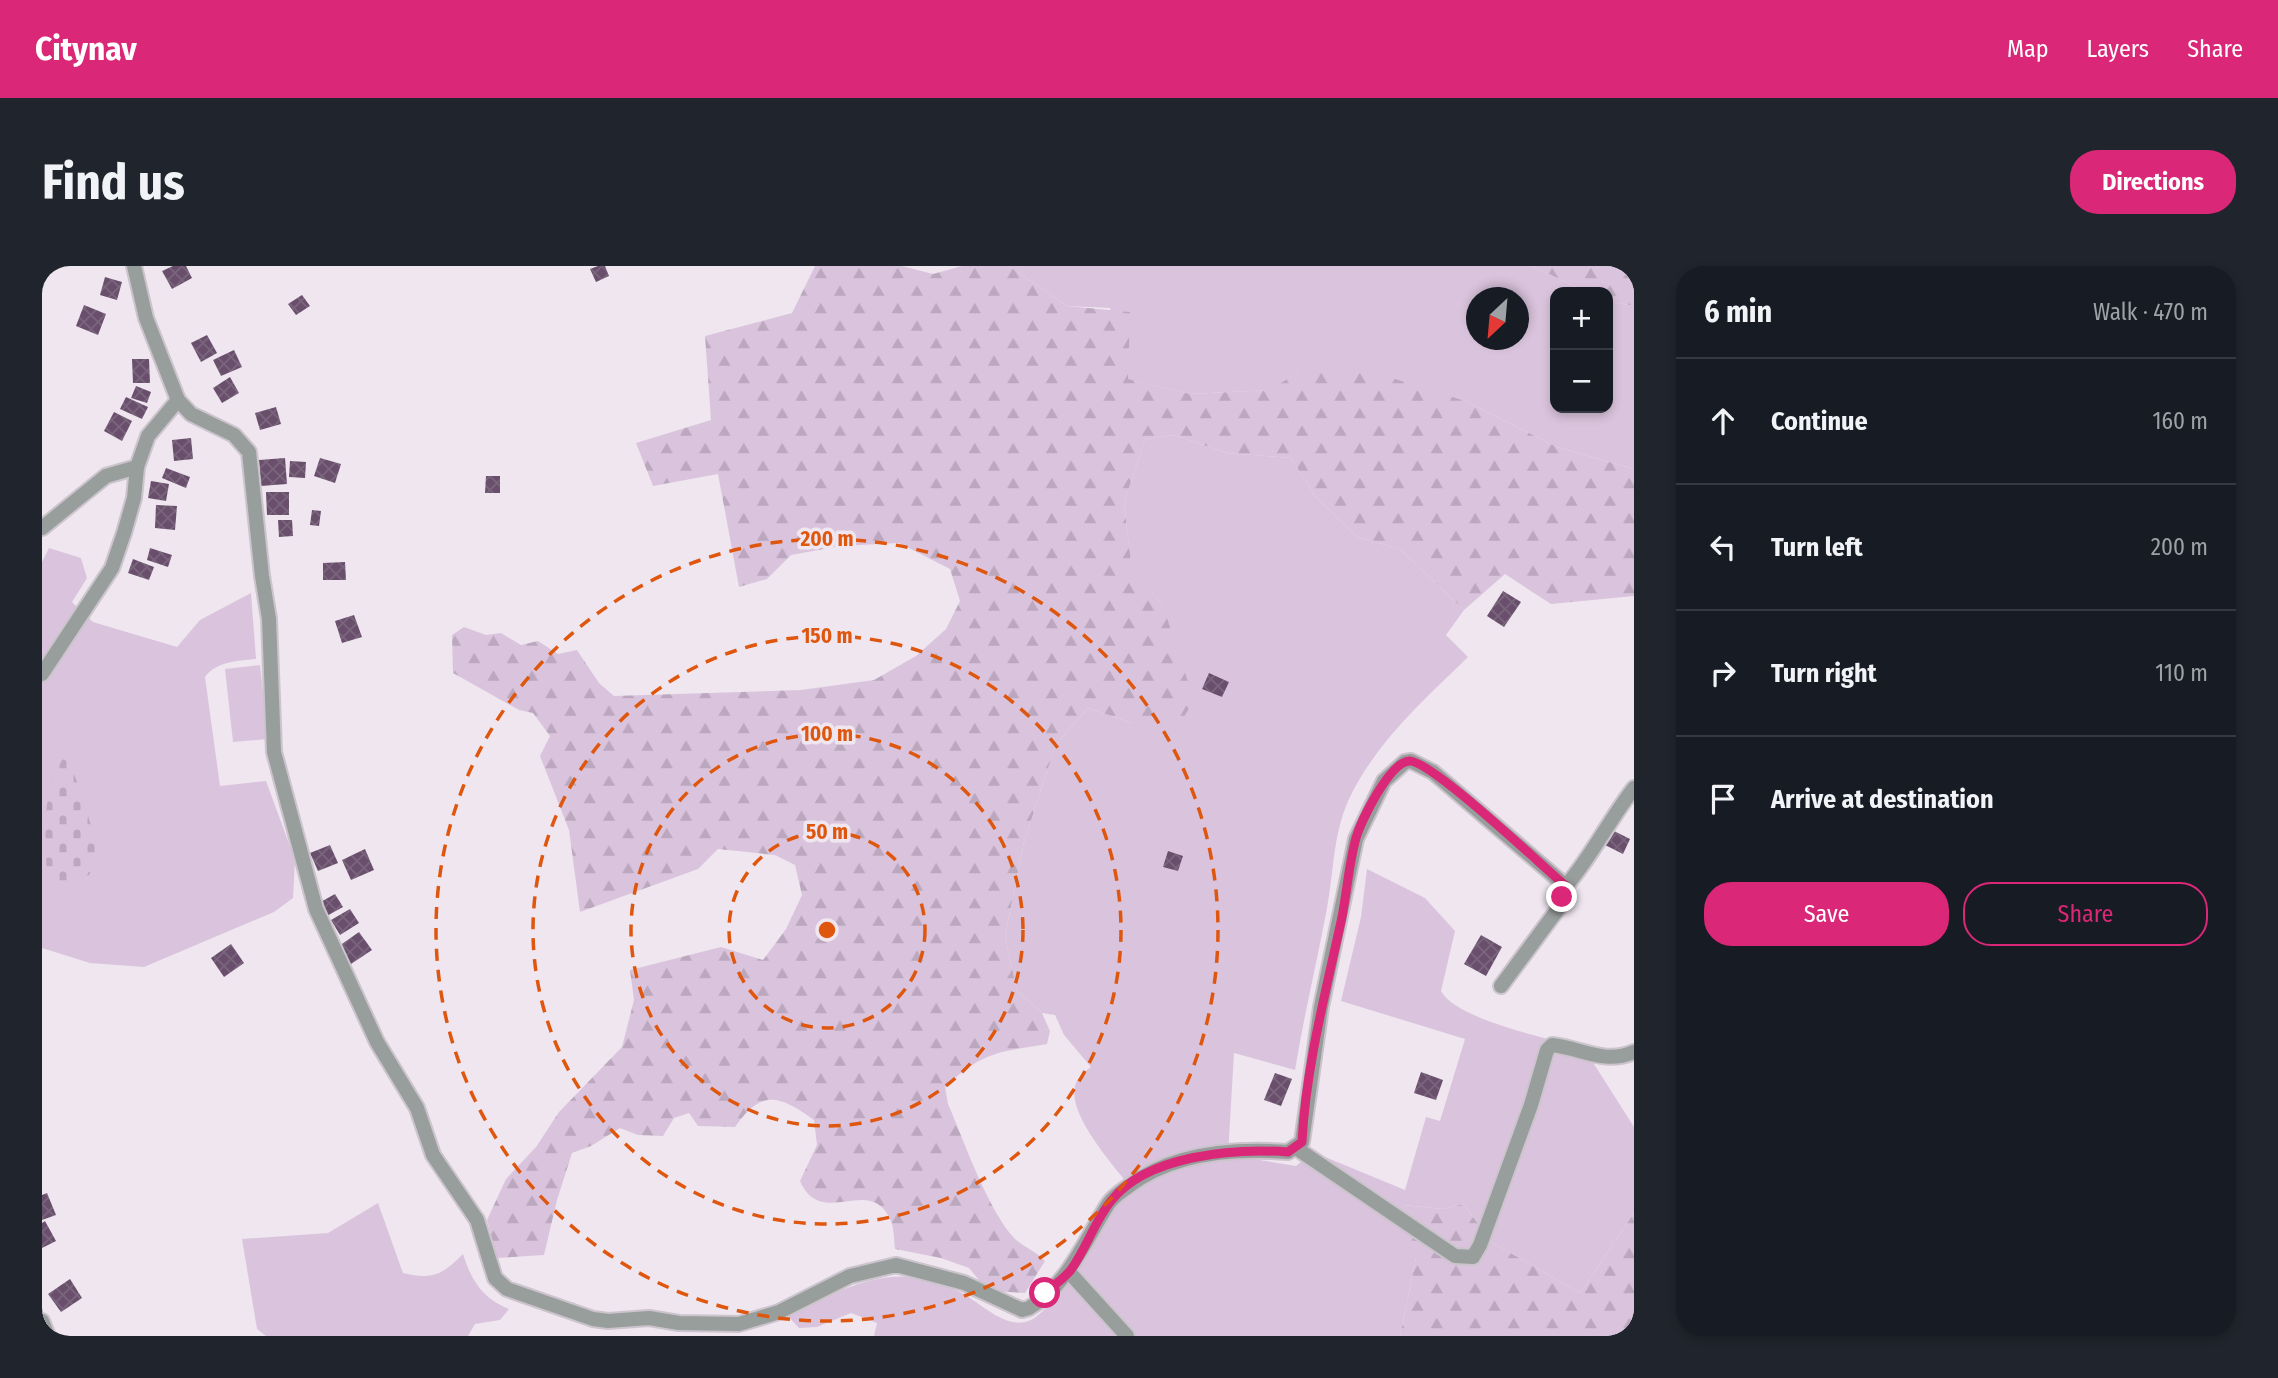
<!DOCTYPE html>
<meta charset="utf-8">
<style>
:root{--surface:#171b24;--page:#20242c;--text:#f1f3f6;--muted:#9ea1a6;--line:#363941;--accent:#db2777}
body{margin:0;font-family:"Fira Sans Condensed",sans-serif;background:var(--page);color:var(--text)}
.controls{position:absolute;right:21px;top:21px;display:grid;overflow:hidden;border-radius:14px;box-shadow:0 4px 10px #0003}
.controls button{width:63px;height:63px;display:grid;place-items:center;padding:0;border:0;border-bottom:2px solid var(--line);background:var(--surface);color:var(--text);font:35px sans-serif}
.compass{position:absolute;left:1424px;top:21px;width:63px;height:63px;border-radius:50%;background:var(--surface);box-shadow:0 4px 10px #0003;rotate:206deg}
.stop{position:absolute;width:21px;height:21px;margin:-16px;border:5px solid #db2777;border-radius:50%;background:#fff}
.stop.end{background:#db2777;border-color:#fff;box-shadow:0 2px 7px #0008}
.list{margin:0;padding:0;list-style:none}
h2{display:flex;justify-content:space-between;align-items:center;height:91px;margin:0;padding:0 28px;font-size:30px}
h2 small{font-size:23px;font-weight:400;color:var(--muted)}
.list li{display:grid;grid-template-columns:46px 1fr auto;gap:21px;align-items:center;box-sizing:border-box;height:126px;padding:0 28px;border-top:2px solid var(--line)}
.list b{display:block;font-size:26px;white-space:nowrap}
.list em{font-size:23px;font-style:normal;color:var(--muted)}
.actions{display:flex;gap:14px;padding:21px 28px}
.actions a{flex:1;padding:16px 0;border:2px solid var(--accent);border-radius:28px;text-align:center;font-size:24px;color:var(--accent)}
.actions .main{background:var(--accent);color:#fff}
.icon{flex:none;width:38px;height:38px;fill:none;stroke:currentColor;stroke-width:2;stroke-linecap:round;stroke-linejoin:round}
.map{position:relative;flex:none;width:1592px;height:1070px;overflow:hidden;border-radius:28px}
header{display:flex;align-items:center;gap:42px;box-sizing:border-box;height:98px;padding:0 35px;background:var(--accent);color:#fff}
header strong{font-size:33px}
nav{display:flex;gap:38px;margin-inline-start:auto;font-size:24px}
.intro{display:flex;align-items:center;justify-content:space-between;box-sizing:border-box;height:168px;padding:0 42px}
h1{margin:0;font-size:49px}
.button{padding:18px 32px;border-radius:28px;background:var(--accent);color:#fff;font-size:24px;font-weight:700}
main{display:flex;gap:42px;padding:0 42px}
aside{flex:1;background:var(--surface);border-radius:28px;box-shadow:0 4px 10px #0003}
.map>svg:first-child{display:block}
.green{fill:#dac4dd;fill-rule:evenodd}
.forest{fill:url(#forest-firs)}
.cemetery{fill:url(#cemetery-stones)}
.building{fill:url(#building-cross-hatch)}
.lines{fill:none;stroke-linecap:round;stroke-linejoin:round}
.street-casing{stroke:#ccc4cd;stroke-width:18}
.street{stroke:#989e9b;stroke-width:14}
.route{stroke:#db2777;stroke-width:9}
.ring{fill:none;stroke:#df570e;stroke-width:3.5;stroke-dasharray:12 9}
.centre{fill:#df570e;stroke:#efe6f0;stroke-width:3.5}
.ring-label{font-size:21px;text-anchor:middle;font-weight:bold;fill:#df570e;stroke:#efe6f0;stroke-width:7;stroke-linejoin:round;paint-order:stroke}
</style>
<header>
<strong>Citynav</strong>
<nav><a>Map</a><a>Layers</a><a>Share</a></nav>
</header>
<div class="intro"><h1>Find us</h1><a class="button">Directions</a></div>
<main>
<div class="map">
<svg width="1592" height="1070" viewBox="0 0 1592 1070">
<defs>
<pattern id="forest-firs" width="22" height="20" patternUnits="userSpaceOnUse" patternTransform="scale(1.75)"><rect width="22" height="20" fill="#dac4dd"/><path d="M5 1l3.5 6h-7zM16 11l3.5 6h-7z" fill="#bba8be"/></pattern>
<pattern id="cemetery-stones" width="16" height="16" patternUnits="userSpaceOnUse" patternTransform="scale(1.75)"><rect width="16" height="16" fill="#dac4dd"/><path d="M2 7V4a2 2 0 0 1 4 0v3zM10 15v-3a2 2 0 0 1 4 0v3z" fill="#bba8be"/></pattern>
<pattern id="building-cross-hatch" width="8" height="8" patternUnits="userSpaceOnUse" patternTransform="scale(1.75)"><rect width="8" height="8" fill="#694f6c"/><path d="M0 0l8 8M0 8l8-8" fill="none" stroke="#7a657d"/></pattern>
</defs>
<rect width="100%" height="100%" fill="#efe6f0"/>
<g class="green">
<path d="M 967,0 L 1490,0 L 1545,26 L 1513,26 L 1513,142 L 1566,142 L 1566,35 L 1592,40 L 1592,203 L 1515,181 L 1423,135 L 1257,106 L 1228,124 L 1148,128 L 1085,113 L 1068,42 L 1025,40 ZM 1434,32 L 1476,32 L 1476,74 L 1434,74 Z"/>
<path d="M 1132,169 L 1185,187 L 1249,192 L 1273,230 L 1315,271 L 1358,283 L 1422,344 L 1404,369 L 1426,391 C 1382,434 1334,476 1307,533 C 1291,568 1292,605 1285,642 C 1275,696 1262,749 1253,804 L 1192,787 L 1186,889 L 1254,900 L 1271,886 L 1363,924 L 1384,851 L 1398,855 L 1423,773 L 1299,735 L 1319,651 L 1325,603 L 1383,632 L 1413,665 L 1399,725 C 1415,755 1517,775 1551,784 L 1552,798 L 1592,861 L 1592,947 L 1538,1027 L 1451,977 L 1421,938 L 1401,943 L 1361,939 L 1374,992 L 1358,1070 L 832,1070 L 835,1057 L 809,1047 L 775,1061 L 757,1062 L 745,1049 C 787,1030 840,999 887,1015 C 897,1018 908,1022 918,1026 C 939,1036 968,1070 994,1051 C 1027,1025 1038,981 1064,950 C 1072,940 1081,932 1090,923 C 1073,901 1022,846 1034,817 C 1036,811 1044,805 1049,801 L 1022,769 L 1013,749 L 1000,747 L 975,725 L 963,670 L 982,576 L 1014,478 L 1046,442 L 1090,457 L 1122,343 L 1089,297 L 1082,237 L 1103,173 Z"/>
<path d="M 7,282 L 39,292 L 45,312 L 30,336 L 51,356 L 135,381 L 158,354 L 209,327 L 214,393 C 196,395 175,395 163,411 L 178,520 L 224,515 L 253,594 L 251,632 L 232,646 L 102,701 L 48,697 L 0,682 L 0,296 Z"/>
<polygon points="218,399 226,473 191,476 183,403"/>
<path d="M 336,937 L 361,1007 C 390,1014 400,1009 421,988 C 429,1014 441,1033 467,1043 L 458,1054 L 433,1058 L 426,1070 L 224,1070 L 215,1063 L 200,973 L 286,967 Z"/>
</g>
<g class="forest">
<path d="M 773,0 L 860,0 L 891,8 L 920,0 L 967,0 L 1025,40 L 1088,46 L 1086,113 L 1148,128 L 1227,124 L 1257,106 L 1312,100 L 1423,135 L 1515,181 L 1592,203 L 1592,330 L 1509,338 L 1463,308 L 1422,344 L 1358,283 L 1315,271 L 1273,230 L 1249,192 L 1185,187 L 1132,169 L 1103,173 L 1082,237 L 1089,296 L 1122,343 L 1152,434 L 1139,456 L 1090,457 L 1046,442 L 1014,478 L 982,576 L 963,670 L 975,725 L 1000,747 L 1008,765 L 1005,778 C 956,786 940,786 903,821 L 906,838 C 923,877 945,942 972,972 C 981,981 994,985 1003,995 L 983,1027 L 946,1025 L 927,1002 L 899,992 L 853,983 C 852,974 852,963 849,955 C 828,906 780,965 758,915 L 775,879 L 772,854 C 737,829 719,823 693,861 L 656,860 L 647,847 L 632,852 L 621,870 L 596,869 L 578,862 L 549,880 L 530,887 L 515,934 L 502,989 L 455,992 L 445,954 L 464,913 L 494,881 L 517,846 L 580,781 L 592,734 L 588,704 L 679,681 L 721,694 L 744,663 L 760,629 L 753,599 L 733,589 L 676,583 L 656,603 L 538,646 L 527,564 L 498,490 L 508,470 L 491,447 L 477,444 L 411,407 L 410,369 L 422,361 L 444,369 L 459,367 L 479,379 L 496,375 L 516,388 L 535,384 L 557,417 L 572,430 L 759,424 L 832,414 L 874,390 L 904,363 L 918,335 L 908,303 L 857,277 L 799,280 L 749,289 L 725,313 L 697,321 L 676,208 L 611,220 L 594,177 L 669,154 L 663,70 L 750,47 Z"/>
<polygon points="1490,0 1592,0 1592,40 1566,35 1566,26 1545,26"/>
<polygon points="1421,938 1451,977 1538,1027 1592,947 1592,1070 1358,1070 1374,992 1344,970 1361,939 1401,943"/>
</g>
<path class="cemetery" d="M 24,489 L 39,525 L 57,588 L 47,609 L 31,621 L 7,617 C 0,577 0,517 24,489 Z"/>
<g class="building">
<polygon points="131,0 144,0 150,12 130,23 120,5"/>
<polygon points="556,0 563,0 567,10 554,16 548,3"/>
<polygon points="63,11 80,16 75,34 58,29"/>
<polygon points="260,29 268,40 254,49 246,38"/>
<polygon points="42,39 64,48 56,69 34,60"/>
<polygon points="165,69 175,87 159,96 149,77"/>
<polygon points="192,84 200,101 179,110 171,94"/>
<polygon points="90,93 107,93 108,117 91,117"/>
<polygon points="188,111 197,127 180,137 171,122"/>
<polygon points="94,120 109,126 105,137 89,132"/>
<polygon points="84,131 106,141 100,153 78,143"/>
<polygon points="234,141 239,158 218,164 213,147"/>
<polygon points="72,146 90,155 80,175 62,165"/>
<polygon points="149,172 151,193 132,195 130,174"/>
<polygon points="243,192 245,218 219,220 217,194"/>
<polygon points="278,192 299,198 293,217 272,210"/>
<polygon points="248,195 264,196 263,212 247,211"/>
<polygon points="124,202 148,211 144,222 120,212"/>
<polygon points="444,210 458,210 458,227 443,227"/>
<polygon points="109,215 127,218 124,235 106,232"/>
<polygon points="224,226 247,226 247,249 225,249"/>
<polygon points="114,239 135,240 133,264 113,262"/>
<polygon points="270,244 279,245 277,260 268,259"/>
<polygon points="236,254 250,254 251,270 237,271"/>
<polygon points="108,282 130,289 126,301 105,294"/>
<polygon points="91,293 112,301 107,314 86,307"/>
<polygon points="303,296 304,314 281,314 281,297"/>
<polygon points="1461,325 1479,336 1462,361 1445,350"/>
<polygon points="312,349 320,371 300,377 293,355"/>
<polygon points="1167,407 1187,416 1180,431 1160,423"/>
<polygon points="1570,564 1588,573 1581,588 1563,579"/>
<polygon points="288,579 296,597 276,605 268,587"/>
<polygon points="323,583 332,604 309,614 300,594"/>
<polygon points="1126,585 1141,590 1136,605 1121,601"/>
<polygon points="293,628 301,641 283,651 275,638"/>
<polygon points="308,643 317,657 298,669 289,654"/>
<polygon points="317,666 330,684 309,698 297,680"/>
<polygon points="1439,669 1460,681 1444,710 1422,698"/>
<polygon points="189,678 202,697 182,711 169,692"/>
<polygon points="1379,806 1401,814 1394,834 1372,827"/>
<polygon points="1233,807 1250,813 1239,840 1222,834"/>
<polygon points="5,927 14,949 0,954 0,929"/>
<polygon points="3,955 14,975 0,982 0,957"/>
<polygon points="28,1013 40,1032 19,1046 6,1028"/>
</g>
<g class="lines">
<g class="street-casing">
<g id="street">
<path d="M 136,134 L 149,148 L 192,169 L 207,186 L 220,310 L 227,353 L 232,486 L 274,643 L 335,776 L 375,842 L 391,889 L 435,954 L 453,1012 L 465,1023 L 551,1053 L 566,1055 L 607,1052 L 637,1057 L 697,1058 L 737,1046 L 808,1010 L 854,999 L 922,1017 L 980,1044 L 987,1042 C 1026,1019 1043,974 1067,937 C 1072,930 1080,925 1087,920 C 1132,886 1192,882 1246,886 L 1260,876 L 1279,741 L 1314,573 L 1342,515 L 1363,496 L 1369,495 L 1391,506 L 1524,620 C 1550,590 1567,554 1592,522"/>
<polyline points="0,262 64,210 95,201"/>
<polyline points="0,408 70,302 82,267 92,232 95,201 106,170 136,134 104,52 92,0"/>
<polyline points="1459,720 1516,643 1524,620"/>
<path d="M 1254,882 L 1413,990 L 1431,991 L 1438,979 L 1489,839 L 1505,784 L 1510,779 C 1539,782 1563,799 1592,786"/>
<polyline points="1027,1006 1085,1070"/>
<polyline points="0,1055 6,1070"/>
</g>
</g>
<use href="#street" class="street"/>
</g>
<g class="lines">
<path class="route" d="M 1003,1027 C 1011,1020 1021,1013 1028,1005 C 1044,984 1052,956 1069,935 C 1105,889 1192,882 1246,886 L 1260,876 C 1264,800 1284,725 1300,651 C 1305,625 1307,597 1314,572 C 1319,555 1347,497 1367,495 C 1388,493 1501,601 1524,620 L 1520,631"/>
</g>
<g class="ring">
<circle cx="785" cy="664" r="98"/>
<circle cx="785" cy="664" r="196"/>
<circle cx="785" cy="664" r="294"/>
<circle cx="785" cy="664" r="391"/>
</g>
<circle cx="785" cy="664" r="10" class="centre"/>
<g class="ring-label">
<text x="785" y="280">200 m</text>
<text x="785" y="377">150 m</text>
<text x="785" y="475">100 m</text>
<text x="785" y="573">50 m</text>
</g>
</svg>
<div class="controls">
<button>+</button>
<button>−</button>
</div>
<svg class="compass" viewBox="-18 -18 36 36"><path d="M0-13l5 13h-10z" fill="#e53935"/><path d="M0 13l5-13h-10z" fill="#9ea1a6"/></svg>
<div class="stop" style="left:1003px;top:1027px"></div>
<div class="stop end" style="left:1520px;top:631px"></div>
</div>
<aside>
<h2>6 min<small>Walk · 470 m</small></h2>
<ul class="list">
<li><svg class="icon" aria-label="ahead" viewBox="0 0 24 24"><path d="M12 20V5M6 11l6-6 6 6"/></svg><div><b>Continue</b></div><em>160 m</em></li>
<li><svg class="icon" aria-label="left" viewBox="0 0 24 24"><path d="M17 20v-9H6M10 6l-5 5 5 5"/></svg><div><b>Turn left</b></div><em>200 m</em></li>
<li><svg class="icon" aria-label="right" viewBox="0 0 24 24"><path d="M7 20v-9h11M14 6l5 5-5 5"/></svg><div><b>Turn right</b></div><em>110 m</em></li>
<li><svg class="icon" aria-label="arrive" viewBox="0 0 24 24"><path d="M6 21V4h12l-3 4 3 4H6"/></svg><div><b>Arrive at destination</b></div></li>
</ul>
<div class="actions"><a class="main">Save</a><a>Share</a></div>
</aside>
</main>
